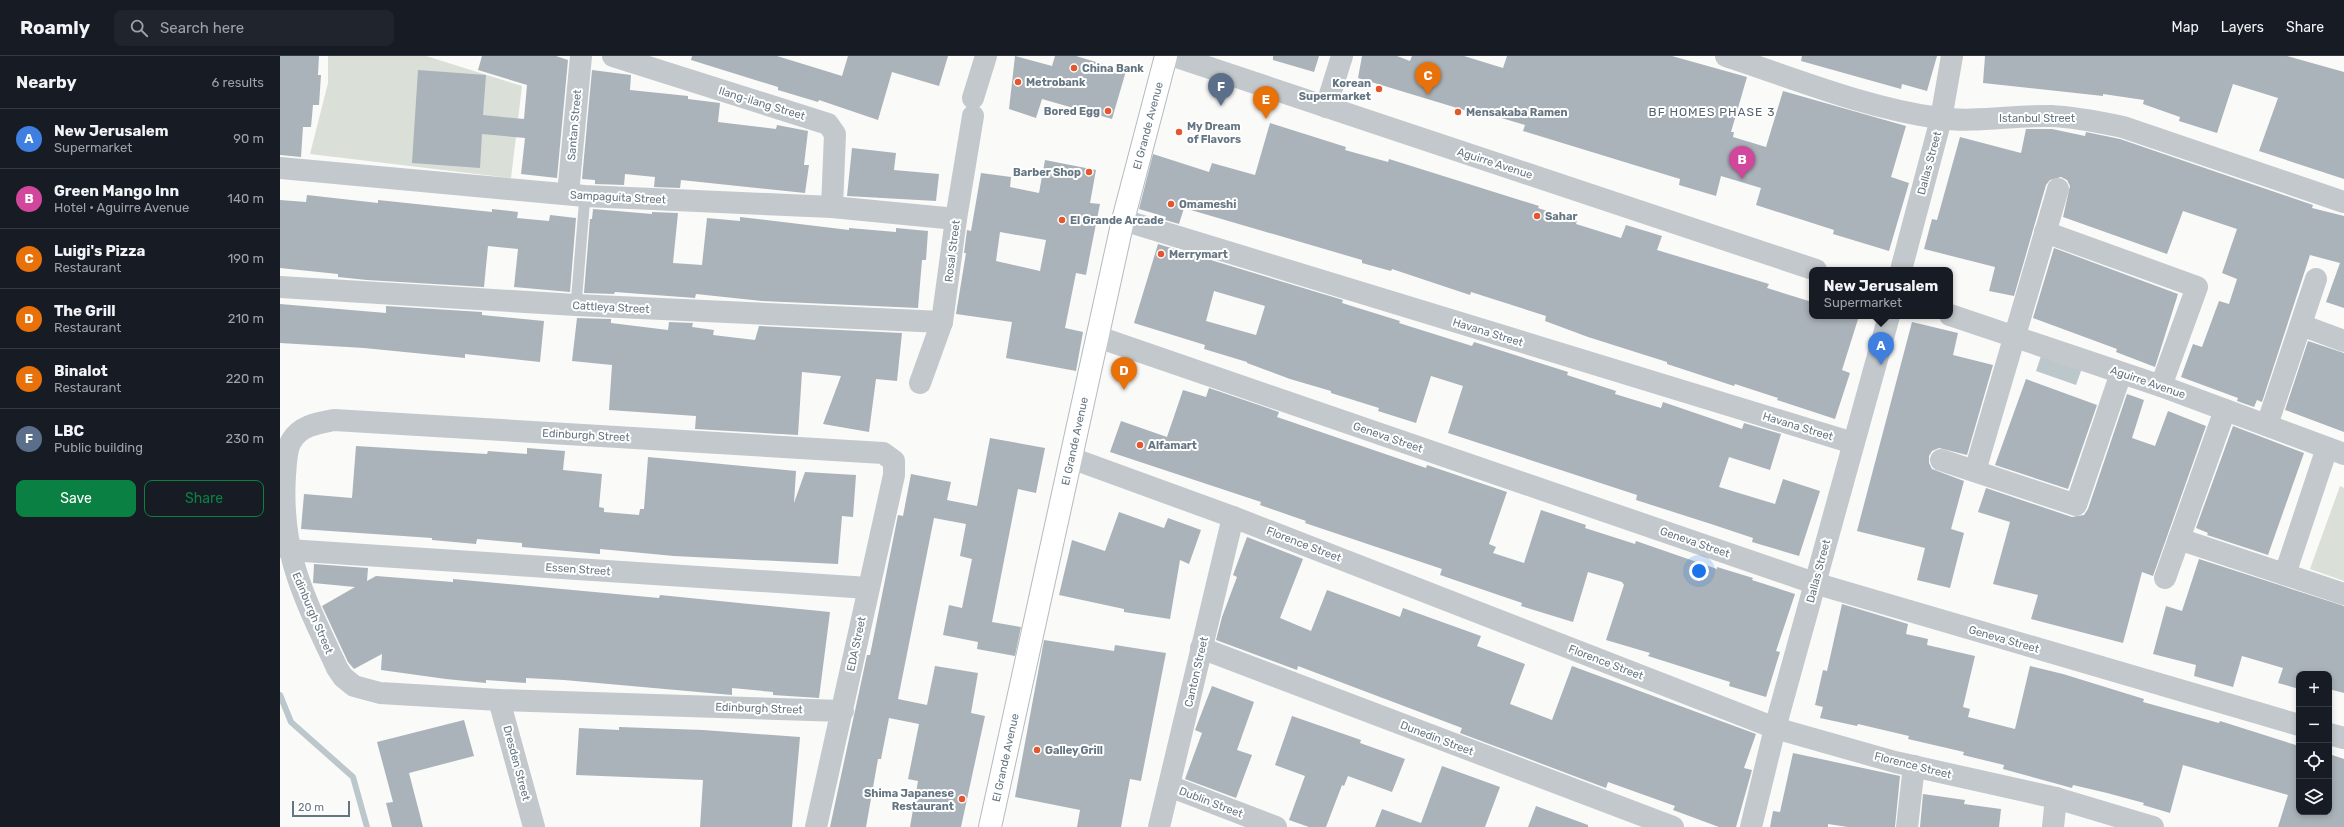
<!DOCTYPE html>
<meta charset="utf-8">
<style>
:root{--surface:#171b24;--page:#20242c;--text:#f1f3f6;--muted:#9ea1a6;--line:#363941;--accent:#0b8043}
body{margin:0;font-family:Rubik,sans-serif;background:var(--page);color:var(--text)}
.controls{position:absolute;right:12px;bottom:12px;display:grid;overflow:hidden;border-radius:8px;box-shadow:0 2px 6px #0003}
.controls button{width:36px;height:36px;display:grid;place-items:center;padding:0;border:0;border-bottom:1px solid var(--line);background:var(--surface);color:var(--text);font:20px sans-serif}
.scale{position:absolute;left:12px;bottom:10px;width:58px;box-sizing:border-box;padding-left:4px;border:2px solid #657683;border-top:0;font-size:11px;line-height:14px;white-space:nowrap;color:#657683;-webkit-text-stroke:3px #fff;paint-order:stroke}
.you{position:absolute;left:1419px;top:515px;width:14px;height:14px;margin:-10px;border:3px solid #fff;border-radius:50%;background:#1a73e8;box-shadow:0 0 0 6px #1a73e833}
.badge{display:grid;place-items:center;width:26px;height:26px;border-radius:50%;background:var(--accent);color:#fff;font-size:13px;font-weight:700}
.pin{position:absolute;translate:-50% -33px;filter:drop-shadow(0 1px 2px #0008)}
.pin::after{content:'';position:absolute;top:21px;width:14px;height:12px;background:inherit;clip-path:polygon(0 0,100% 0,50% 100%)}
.popup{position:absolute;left:1529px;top:211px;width:144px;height:52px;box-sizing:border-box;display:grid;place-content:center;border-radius:8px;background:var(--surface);filter:drop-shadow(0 1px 3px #0005);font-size:13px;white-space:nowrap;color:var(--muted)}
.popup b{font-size:15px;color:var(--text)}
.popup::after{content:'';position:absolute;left:50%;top:100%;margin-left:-8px;border:8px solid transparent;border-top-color:var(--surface)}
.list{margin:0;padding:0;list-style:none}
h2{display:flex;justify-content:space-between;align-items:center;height:52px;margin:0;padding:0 16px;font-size:17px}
h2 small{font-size:13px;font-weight:400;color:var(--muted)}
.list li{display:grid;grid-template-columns:26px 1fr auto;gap:12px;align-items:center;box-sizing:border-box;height:60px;padding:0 16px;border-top:1px solid var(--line)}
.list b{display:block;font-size:15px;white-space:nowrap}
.list p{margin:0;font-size:13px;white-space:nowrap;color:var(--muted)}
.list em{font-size:13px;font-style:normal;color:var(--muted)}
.actions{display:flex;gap:8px;padding:12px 16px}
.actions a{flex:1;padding:9px 0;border:1px solid var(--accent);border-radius:8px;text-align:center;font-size:14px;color:var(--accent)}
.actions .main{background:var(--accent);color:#fff}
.icon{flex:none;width:22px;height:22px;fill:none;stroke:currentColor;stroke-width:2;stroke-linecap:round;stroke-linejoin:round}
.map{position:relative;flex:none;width:2064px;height:771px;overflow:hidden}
header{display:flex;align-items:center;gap:24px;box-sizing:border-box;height:56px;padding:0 20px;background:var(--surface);border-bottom:1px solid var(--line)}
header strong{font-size:19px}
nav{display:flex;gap:22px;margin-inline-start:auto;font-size:14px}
.search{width:280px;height:36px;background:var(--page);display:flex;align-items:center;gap:10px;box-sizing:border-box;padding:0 14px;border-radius:8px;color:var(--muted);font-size:15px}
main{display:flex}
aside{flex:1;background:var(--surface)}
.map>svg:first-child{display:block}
.green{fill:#dadfd7}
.water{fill:#bbc7cb}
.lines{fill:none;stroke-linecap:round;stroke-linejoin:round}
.stream{stroke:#bbc7cb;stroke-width:6}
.building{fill:#aab3b9;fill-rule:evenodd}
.secondary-casing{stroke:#b3babf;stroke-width:24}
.lane{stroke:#c3c8cc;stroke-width:11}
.street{stroke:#c3c8cc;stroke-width:22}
.secondary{stroke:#fff;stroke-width:22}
.poi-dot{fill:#e4572e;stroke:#fff;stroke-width:1.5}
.labels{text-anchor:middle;stroke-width:4;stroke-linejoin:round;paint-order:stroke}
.poi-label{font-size:11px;font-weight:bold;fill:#657683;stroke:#fff;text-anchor:start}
.street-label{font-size:11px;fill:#657683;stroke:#fff}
.neighbourhood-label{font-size:12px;letter-spacing:1px;fill:#57646e;stroke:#fff}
</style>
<header>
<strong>Roamly</strong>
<div class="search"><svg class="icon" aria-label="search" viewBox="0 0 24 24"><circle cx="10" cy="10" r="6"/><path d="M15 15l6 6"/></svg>Search here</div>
<nav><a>Map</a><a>Layers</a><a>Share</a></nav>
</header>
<main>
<aside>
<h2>Nearby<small>6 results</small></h2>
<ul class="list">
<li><span class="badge" style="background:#3f7fe0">A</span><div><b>New Jerusalem</b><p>Supermarket</p></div><em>90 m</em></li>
<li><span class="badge" style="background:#d1479c">B</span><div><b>Green Mango Inn</b><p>Hotel · Aguirre Avenue</p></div><em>140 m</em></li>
<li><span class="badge" style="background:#e8710a">C</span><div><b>Luigi's Pizza</b><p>Restaurant</p></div><em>190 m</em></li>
<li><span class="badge" style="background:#e8710a">D</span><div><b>The Grill</b><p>Restaurant</p></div><em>210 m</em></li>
<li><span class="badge" style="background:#e8710a">E</span><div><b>Binalot</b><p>Restaurant</p></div><em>220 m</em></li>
<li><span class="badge" style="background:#5c6f8a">F</span><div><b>LBC</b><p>Public building</p></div><em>230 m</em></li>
</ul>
<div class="actions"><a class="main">Save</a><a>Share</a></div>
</aside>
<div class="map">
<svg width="2064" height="771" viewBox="0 0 2064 771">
<rect width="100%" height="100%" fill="#fafaf8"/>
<g class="green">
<polygon points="48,0 146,0 242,30 231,122 30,98 48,27"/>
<polygon points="2060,430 2064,432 2064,525 2030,513"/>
</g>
<polygon class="water" points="1762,297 1802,312 1796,329 1756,315"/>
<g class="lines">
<polyline class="stream" points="0,639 11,666 73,721 87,771"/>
</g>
<g class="building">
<polygon points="0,0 39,0 38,19 41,19 39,49 33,49 31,71 23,71 21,101 0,99"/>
<polygon points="202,0 276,0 288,4 277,122 241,118 245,82 202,78 200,112 132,107 138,14 206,19 203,59 244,63 247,29 198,14"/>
<polygon points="412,0 497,0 562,20 568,0 668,0 659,30 612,16 598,64 539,44 538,46 498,34 498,31 411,4"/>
<polygon points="735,0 772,10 775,0 796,0 846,15 832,63 762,43 756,62 729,53"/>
<polygon points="993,0 1039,0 1034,16 993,4"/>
<polygon points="1082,0 1117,0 1130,5 1132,0 1184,0 1223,12 1227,0 1392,0 1467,21 1451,76 1454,76 1453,81 1486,91 1503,35 1626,70 1611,121 1629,127 1609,195 1553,178 1554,174 1476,149 1481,132 1441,120 1436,140 1399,129 1400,123 1243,75 1245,69 1198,55 1197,58 1078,22"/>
<polygon points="1522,0 1657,0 1647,35 1622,28 1621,33 1521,5"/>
<polygon points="1705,0 2007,0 2064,16 2064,123 1979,95 1998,42 1953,28 1937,77 1899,65 1900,61 1863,48 1864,44 1823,38 1823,40 1703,27"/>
<polygon points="312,14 351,19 350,34 408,40 408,43 440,47 438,66 496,73 497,69 528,75 524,109 529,109 525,137 401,124 400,132 374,131 375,121 345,118 344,129 315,128 315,124 302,123"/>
<polygon points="990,67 1066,91 1065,94 1108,106 1109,103 1259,150 1258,152 1297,165 1296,168 1341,182 1346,169 1382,180 1377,194 1489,228 1487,232 1532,246 1532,260 1579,260 1562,314 1570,317 1555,363 1497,344 1498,342 1455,328 1454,330 1387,308 1387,306 1308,281 1265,265 1266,260 1191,236 1190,239 1112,213 1111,215 1082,207 1082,204 904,152 899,168 885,164 886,161 859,153 873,98 929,116 932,107 975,119"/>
<polygon points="1746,73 1772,73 1805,80 1806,76 1840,83 2033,149 2032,152 2064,160 2064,252 2046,246 2060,207 2030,199 1982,346 1977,344 1974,351 1957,345 1958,342 1901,321 1913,288 1922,291 1939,245 1949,248 1957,223 1942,217 1957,173 1903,155 1887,198 1783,161 1790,130 1787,124 1781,121 1770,124 1766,129 1734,240 1709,235 1715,211 1644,193 1652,163 1657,164 1680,81 1741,97"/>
<polygon points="572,92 616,97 614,114 659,118 656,145 567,140"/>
<path d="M 765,104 L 816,114 L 810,147 L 820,148 L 811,193 L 806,219 L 796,217 L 785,272 L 803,276 L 796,315 L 726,302 L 732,266 L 676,258 L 686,197 L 684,197 L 687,174 L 691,175 L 701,117 L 731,121 L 730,131 L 759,137 ZM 720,176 L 766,184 L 760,215 L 716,205 Z"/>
<polygon points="27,139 98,147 98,144 212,156 212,153 238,156 237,162 269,165 270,159 296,162 290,236 234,231 238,193 208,190 204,231 87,224 58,221 58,218 0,212 0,144 26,146"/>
<polygon points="313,153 372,158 372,156 398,157 393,207 422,209 427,162 460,165 460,161 569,174 569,172 616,176 616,172 648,175 646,204 642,204 638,252 482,245 416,238 415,242 335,236 334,238 304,237 310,163 312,163"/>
<path d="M 878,188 L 1063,244 L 1062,247 L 1120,265 L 1119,267 L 1192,290 L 1194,286 L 1288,316 L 1287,319 L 1336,335 L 1335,338 L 1381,352 L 1383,346 L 1462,373 L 1464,367 L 1501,378 L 1490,414 L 1449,401 L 1439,431 L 1495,448 L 1503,423 L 1540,435 L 1519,500 L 1472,486 L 1473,482 L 1431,468 L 1356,444 L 1357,439 L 1168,377 L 1183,330 L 1151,320 L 1136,367 L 1098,355 L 1099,352 L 1051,337 L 1051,335 L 1010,323 L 967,307 L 967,306 L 924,293 L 925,289 L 854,267 ZM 934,235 L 985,250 L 976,279 L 926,265 Z"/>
<polygon points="1774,192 1898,238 1875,311 1836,296 1837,293 1753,262"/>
<polygon points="0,248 106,257 106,250 202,256 202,259 264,265 260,306 185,298 185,302 84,292 0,287"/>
<polygon points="297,262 331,263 331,267 388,274 389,266 413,267 412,271 434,274 433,279 475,284 479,270 622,277 617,325 596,323 589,376 543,368 561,320 522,316 518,379 415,373 416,360 329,354 332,309 292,305"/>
<polygon points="1632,266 1678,277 1673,299 1713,309 1687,399 1659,392 1652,395 1649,400 1649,407 1652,413 1684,425 1671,473 1684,477 1670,532 1637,524 1645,492 1577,475"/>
<polygon points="2028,285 2064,297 2064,376 2005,354"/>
<polygon points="1746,323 1817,349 1788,433 1715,409"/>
<polygon points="929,332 999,356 997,361 1146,412 1147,409 1227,436 1209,488 1216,491 1213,497 1244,507 1261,454 1306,469 1305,472 1355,488 1356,485 1437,513 1437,511 1473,522 1472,524 1515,538 1496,595 1500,596 1486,641 1449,630 1450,626 1368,600 1370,597 1326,584 1344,529 1342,526 1308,516 1293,566 1241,550 1242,547 1160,519 1162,513 1025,467 1026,465 980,449 981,446 830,396 841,365 887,381 903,334 926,341"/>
<polygon points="1847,338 1864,344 1852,382 1875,390 1888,355 1926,370 1873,520 1862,516 1843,587 1751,563 1758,539 1713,528 1730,466 1698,456 1706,432 1792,461 1804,459 1808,453"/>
<polygon points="1953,370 2024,397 1988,499 1927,479 1928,477 1916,472"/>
<polygon points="710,382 765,392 756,437 738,433 712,566 741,571 735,600 697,593 698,586 663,579 669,549 682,552 692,503 680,500 686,468 654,462 618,643 647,649 655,610 698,617 691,657 705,660 681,771 630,771 638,725 628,723 639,668 609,662 601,703 598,703 586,771 550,771 587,599 590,599 618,459 623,460 631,418 671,426 667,444 697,450"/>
<polygon points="76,390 207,398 208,395 247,398 247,392 285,395 283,414 322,418 319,451 324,452 324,456 359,459 360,453 364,453 368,401 516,415 514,447 525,416 576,419 573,461 562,460 558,508 394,500 320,493 320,498 242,491 242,487 197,483 196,488 152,484 152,482 21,473 24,438 72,442"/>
<polygon points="839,456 884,472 888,462 921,474 909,508 900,504 890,563 844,556 844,553 779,539 792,484 825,495"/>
<polygon points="967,481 1023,503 1000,562 1031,575 1047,534 1120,561 1123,552 1201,580 1197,590 1245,608 1230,648 1272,664 1292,610 1476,678 1464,712 1472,714 1456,771 1439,771 1393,754 1395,750 1328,726 1326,732 1180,677 1182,672 1018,610 1017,614 936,584 942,561 957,521 953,519"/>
<polygon points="1919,503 2064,550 2064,637 2049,633 2049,618 2019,618 2019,633 1998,627 2003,612 1962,600 1953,631 1914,620 1916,609 1873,598 1886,550 1902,555"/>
<polygon points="34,508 88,512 87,525 96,520 173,526 173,523 379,542 380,539 550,556 539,642 493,639 493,636 452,632 452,639 284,624 246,622 246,627 206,624 206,627 166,623 101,614 102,598 74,613 68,606 42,550 75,531 33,527"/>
<polygon points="1562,548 1628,568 1626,578 1648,583 1647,589 1695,600 1683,651 1690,653 1688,661 1735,673 1750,610 1783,618 1864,643 1863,646 1939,667 1940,665 2019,690 2019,756 2049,756 2049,698 2064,703 2064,771 1998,771 2008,739 1903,709 1890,757 1863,749 1864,747 1827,737 1793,729 1792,732 1723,713 1724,709 1683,699 1684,696 1628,683 1629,680 1578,668 1577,670 1540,662 1543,651 1535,649 1543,614 1547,615"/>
<polygon points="764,584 834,595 835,589 886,597 861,725 850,723 841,771 797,771 800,754 735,741"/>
<polygon points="932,630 974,646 957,694 972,699 956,742 905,723 922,677 915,674"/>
<polygon points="1012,660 1081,684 1080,687 1125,703 1112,736 1068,720 1064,730 1062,729 1046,771 1029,771 1009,764 1025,720 995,709"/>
<polygon points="184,664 194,700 129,717 143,771 112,771 106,747 113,746 97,686"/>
<polygon points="339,671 423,674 520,681 512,771 420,771 423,724 296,719 299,672 339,674"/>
<polygon points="1513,697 1620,720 1615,771 1568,771 1548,768 1548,771 1490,771 1493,755 1500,756"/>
<polygon points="1162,710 1220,731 1205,771 1095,771 1102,753 1141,767"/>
<polygon points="1643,738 1685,744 1684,748 1721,753 1719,771 1640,771"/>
<polygon points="1256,750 1308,769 1308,771 1248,771"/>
</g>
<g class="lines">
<g class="secondary-casing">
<g id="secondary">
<path id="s1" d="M 710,771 L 843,164 L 886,0"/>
</g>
</g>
<polyline class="lane" points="296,249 305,140"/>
<g class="street">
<polyline points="333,0 548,68 555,78 552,151"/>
<polyline points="894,0 1536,214"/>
<path d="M 1446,0 C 1516,23 1586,52 1659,62 C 1695,67 1734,59 1771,60 C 1796,61 1819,66 1843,71 L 2064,146"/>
<polyline points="693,42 706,0"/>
<polyline points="1046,51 1062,0"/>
<polyline points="0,112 305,140 552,151 676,163"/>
<polyline points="288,138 301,0"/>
<polyline points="843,164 1573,387"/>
<polyline points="1765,176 1917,231 1881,330"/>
<polyline points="1621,214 1661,63 1672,0"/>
<polyline points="0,231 296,249 662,266"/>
<polyline points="1670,259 1881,330 2064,398"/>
<polyline points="2021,269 2064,285"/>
<polyline points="818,281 1534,527 2019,669"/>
<polyline points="640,327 662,266 676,163 693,60"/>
<polyline points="1987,369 2036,223"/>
<polyline points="791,402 953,461 1495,672 1615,706 1776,742 1873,771"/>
<polyline points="1661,404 1796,449 1841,317"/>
<polyline points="1695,415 1778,133"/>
<polyline points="1899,483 2064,538"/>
<polyline points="8,494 588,532"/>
<polyline points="2005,518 2047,392"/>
<polyline points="1885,522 1945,354"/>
<polyline points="921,592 1393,771"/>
<polyline points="219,644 254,771"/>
<polyline points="2049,678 2064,682"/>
<polyline points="889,730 996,771"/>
<path d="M 536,771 C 563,654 587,536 614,419 L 614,405 L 603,397 L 54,364 C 39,367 21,369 12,384 C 6,392 6,409 5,419 C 0,498 25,543 57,612 L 63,621 L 74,630 L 100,637 L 219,644 L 563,655"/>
<polyline points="879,771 953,461"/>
<polyline points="1471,771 1495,672 1609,260"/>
<polyline points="1627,771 1634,710"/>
<polyline points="1773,771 1776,742"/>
</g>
<use href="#secondary" class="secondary"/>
</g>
<g class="poi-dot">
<circle cx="794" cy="12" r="4"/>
<circle cx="738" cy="26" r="4"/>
<circle cx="1099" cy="33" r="4"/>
<circle cx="828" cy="55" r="4"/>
<circle cx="1178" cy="56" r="4"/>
<circle cx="899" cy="76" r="4"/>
<circle cx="809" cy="116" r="4"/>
<circle cx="891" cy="148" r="4"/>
<circle cx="1257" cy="160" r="4"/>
<circle cx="782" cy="164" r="4"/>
<circle cx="881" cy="198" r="4"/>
<circle cx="860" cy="389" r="4"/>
<circle cx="757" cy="694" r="4"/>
<circle cx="682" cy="743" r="4"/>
</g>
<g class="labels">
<g class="poi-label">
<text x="802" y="16">China Bank</text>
<text x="746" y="30">Metrobank</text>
<text x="1091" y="31" text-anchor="end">Korean<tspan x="1091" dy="13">Supermarket</tspan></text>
<text x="820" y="59" text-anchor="end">Bored Egg</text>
<text x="1186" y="60">Mensakaba Ramen</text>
<text x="907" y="74">My Dream<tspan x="907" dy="13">of Flavors</tspan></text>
<text x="801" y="120" text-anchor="end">Barber Shop</text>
<text x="899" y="152">Omameshi</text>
<text x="1265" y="164">Sahar</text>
<text x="790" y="168">El Grande Arcade</text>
<text x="889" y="202">Merrymart</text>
<text x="868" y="393">Alfamart</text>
<text x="765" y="698">Galley Grill</text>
<text x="674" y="741" text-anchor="end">Shima Japanese<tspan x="674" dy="13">Restaurant</tspan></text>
</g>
<g class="street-label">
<text transform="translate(482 47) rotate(17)" y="4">Ilang-ilang Street</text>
<text x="1757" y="66">Istanbul Street</text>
<text transform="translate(294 69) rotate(-85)" y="4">Santan Street</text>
<text dy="4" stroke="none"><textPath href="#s1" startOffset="719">El Grande Avenue</textPath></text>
<text transform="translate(1215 107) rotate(18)" y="4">Aguirre Avenue</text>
<text transform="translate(1649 107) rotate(-75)" y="4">Dallas Street</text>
<text transform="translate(338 141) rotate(3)" y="4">Sampaguita Street</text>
<text transform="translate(672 195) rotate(-83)" y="4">Rosal Street</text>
<text transform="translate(331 251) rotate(3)" y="4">Cattleya Street</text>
<text transform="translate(1208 276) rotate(17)" y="4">Havana Street</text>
<text transform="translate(1868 326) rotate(19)" y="4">Aguirre Avenue</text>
<text transform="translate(1518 370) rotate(17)" y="4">Havana Street</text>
<text transform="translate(306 379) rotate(3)" y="4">Edinburgh Street</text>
<text transform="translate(1108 381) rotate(19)" y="4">Geneva Street</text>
<text dy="4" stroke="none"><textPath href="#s1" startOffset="395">El Grande Avenue</textPath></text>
<text transform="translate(1415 486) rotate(19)" y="4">Geneva Street</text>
<text transform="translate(1024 488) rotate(21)" y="4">Florence Street</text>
<text transform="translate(298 513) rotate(4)" y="4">Essen Street</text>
<text transform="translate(1538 515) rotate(-75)" y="4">Dallas Street</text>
<text transform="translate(33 557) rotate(67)" y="4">Edinburgh Street</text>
<text transform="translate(1724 583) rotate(16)" y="4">Geneva Street</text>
<text transform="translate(576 588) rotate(-78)" y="4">EDA Street</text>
<text transform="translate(1326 606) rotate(21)" y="4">Florence Street</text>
<text transform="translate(916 616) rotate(-77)" y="4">Canton Street</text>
<text transform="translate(479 652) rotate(2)" y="4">Edinburgh Street</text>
<text transform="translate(1157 682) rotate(21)" y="4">Dunedin Street</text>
<text dy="4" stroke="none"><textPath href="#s1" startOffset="71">El Grande Avenue</textPath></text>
<text transform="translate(237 707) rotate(75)" y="4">Dresden Street</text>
<text transform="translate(1633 709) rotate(14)" y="4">Florence Street</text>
<text transform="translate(931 746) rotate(21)" y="4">Dublin Street</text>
</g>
<g class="neighbourhood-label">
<text x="1432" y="60">BF HOMES PHASE 3</text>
</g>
</g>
</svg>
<div class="controls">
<button>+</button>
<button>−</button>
<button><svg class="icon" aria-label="locate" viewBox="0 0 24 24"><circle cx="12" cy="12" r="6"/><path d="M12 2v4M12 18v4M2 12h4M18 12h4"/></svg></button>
<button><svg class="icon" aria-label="layers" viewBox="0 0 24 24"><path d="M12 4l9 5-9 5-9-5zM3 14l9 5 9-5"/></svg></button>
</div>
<div class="scale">20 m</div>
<div class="you"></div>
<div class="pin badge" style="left:1601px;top:309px;background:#3f7fe0">A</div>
<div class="popup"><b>New Jerusalem</b>Supermarket</div>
<div class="pin badge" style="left:1462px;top:123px;background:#d1479c">B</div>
<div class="pin badge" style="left:1148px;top:39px;background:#e8710a">C</div>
<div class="pin badge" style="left:844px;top:334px;background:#e8710a">D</div>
<div class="pin badge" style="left:986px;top:63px;background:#e8710a">E</div>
<div class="pin badge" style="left:941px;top:50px;background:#5c6f8a">F</div>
</div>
</main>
